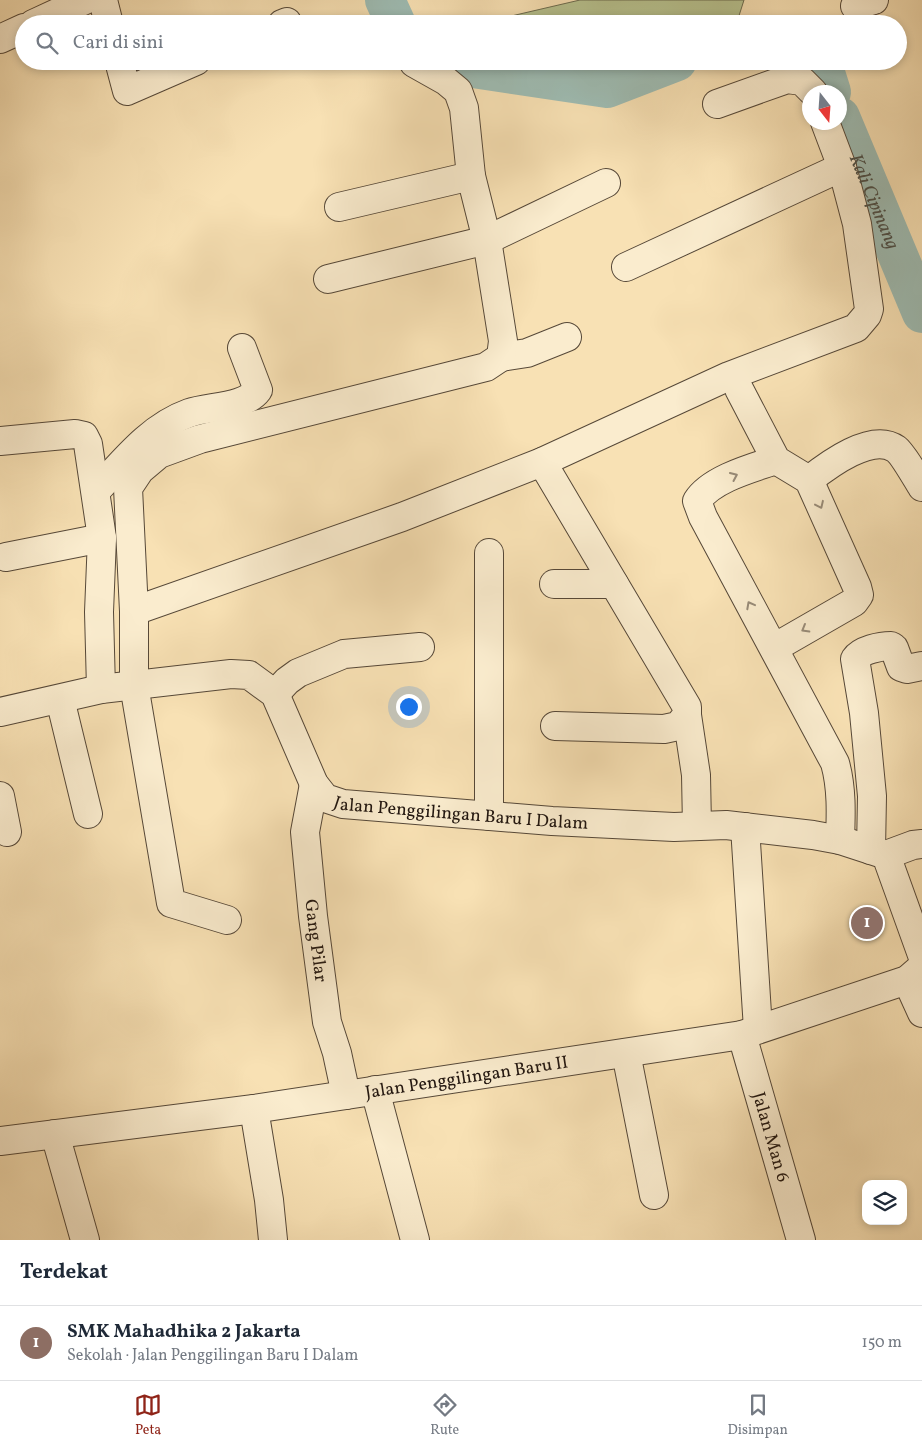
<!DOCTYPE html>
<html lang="id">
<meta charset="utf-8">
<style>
:root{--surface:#fff;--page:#f2f2f3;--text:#1f2937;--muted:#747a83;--line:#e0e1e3;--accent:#8f2418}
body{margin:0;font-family:Vollkorn,serif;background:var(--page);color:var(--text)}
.controls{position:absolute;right:15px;bottom:15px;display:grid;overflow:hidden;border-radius:10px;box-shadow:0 2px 8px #0003}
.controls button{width:45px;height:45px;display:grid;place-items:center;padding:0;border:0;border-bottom:1px solid var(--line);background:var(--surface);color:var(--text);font:25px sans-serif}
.compass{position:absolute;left:802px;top:85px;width:45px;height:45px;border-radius:50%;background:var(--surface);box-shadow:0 2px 8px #0003;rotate:163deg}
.you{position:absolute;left:408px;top:706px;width:18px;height:18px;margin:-12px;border:4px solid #fff;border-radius:50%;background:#1a73e8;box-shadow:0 0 0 8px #1a73e833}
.badge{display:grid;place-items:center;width:32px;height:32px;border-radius:50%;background:var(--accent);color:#fff;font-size:16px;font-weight:700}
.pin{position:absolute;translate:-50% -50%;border:2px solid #fff;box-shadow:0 1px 5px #0006}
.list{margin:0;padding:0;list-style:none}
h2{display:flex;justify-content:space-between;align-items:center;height:65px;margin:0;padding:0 20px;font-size:21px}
h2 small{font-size:16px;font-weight:400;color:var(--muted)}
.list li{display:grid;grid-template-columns:32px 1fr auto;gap:15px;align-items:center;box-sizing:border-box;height:75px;padding:0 20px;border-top:1px solid var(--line)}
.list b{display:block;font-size:19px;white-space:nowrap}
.list p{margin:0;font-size:16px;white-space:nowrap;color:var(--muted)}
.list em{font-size:16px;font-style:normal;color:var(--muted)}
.icon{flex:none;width:28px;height:28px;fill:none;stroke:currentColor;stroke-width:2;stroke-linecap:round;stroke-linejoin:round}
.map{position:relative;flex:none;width:922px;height:1240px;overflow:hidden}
.search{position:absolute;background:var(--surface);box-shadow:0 2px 8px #0003;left:15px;right:15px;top:15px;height:55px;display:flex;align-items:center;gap:12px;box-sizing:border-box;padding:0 18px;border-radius:28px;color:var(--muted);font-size:19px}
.sheet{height:140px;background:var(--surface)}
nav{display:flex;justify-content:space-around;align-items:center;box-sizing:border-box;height:70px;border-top:1px solid var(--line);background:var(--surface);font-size:14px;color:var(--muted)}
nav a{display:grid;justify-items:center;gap:2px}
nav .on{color:var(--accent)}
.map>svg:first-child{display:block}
.green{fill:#b8c491;stroke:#6c6c50}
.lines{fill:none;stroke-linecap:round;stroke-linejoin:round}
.river{stroke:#9ebcb3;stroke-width:40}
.minor-casing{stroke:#564838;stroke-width:30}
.minor{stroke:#faecce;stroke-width:28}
.oneway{stroke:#988b78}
.labels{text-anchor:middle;stroke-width:5;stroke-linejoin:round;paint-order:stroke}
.street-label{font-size:18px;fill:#20150f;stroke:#faecce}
.water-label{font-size:19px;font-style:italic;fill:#4c4f48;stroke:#faecce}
</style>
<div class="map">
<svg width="922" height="1240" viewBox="0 0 922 1240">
<rect width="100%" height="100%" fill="#f8e1b4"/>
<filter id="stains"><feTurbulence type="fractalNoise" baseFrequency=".004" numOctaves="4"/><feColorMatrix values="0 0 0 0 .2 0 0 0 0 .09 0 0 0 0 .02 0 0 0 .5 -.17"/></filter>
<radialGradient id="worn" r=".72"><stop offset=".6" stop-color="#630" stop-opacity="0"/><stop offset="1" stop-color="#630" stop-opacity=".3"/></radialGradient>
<g class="green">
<polygon points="580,0 744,0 737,22 732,24 477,24"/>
<polygon points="550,61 625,61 598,70"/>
</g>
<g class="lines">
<g class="river">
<polyline points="385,0 396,24"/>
<polyline points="447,61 453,65 607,88 677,61"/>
<polyline points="815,61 826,76 831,92"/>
<path id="s1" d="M 840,117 L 922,313"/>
</g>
<g class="minor-casing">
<g id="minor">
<polyline points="103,0 109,24"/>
<polyline points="855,6 874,0"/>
<polyline points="33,24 85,0"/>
<polyline points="282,24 287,22"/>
<polyline points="0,39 24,28"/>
<polyline points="119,61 127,91 196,61"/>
<polyline points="717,104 787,79 802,81 813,92"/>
<polyline points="339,207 471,176"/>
<polyline points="626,267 842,167"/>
<polyline points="328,279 487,240 606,183"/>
<polyline points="501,357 527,353 567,337"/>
<polyline points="739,389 776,460 809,480 857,587 859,595 854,602 774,648"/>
<polyline points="0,441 75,434 84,436 88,444 102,538 99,612 101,689"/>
<path d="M 776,460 C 752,468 711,479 697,501 L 703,517 L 835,763 C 842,788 841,814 840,840"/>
<polyline points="542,462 687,707 687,715 678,726 664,729 555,726"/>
<path d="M 809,480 C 828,465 872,432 896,449 C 903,454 917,479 922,487"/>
<path d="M 96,491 C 124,461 150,427 189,413 C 209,406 245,408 258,390 L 242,348"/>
<polyline points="6,557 102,538"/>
<polyline points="554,584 614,584"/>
<polyline points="134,611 402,517 542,462 729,376 856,328 867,315 869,309 857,224 842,167 825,122"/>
<polyline points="275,694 287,681 298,673 344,654 420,647"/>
<polyline points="60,699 88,814"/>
<path id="s2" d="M 0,712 L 101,689 L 231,674 L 249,675 L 275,694 L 314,784 L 325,798 L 343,804 L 552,821 L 674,827 L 726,825 L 813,835 L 840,840 L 886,855 L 922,955"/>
<polyline points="687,715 696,775 697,826"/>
<path id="s3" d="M 314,784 L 305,832 L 313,916 L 327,1022 L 337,1053 L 346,1095"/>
<polyline points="0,796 7,832"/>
<polyline points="489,816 489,553"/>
<polyline points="745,827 758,1029"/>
<path d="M 871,850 L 872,796 L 864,713 L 855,659 C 861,650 880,646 891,646 L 894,648 L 901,667 L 907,669 L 922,666"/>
<polyline points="886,855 913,845 922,844"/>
<polyline points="227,920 171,903 134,685 134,611 128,488 140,470 159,454 200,439 486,367 501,357 503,341 487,240 471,176 464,108 458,91 446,81 414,63"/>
<polyline points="907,980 922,1013"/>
<path id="s4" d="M 742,1035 L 801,1240"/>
<polyline points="626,1053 654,1195"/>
<polyline points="375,1090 415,1240"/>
<polyline points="254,1109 269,1200 273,1240"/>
<polyline points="55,1134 85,1240"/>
<path id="s5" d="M 0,1141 L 254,1109 L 742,1035 L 907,980 L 922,967"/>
</g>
</g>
<use href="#minor" class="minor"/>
</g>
<defs><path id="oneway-chevron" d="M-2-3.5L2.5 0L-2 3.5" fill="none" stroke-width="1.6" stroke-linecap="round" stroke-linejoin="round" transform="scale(1.25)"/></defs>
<g class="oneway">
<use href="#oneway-chevron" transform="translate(734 476) rotate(-24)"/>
<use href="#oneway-chevron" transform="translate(820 505) rotate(65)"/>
<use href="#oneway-chevron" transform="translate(750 605) rotate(-118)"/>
<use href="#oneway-chevron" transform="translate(805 629) rotate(150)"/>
</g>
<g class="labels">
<g class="street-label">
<text dy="6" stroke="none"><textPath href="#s2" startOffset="538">Jalan Penggilingan Baru I Dalam</textPath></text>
<text dy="6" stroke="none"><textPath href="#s3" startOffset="158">Gang Pilar</textPath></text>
<text dy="6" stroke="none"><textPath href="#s5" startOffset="471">Jalan Penggilingan Baru II</textPath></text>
<text dy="6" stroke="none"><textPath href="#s4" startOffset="106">Jalan Man 6</textPath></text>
</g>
<g class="water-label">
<text dy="7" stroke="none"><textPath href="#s1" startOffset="91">Kali Cipinang</textPath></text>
</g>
</g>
<rect width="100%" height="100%" filter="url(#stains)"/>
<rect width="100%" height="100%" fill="url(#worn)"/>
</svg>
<div class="controls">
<button><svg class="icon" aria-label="layers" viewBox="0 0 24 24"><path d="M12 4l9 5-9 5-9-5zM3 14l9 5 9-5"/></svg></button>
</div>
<svg class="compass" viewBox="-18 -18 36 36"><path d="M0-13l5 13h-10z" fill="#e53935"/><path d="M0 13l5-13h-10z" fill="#747a83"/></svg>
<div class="you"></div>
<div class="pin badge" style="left:867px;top:923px;background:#8d6e63">1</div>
<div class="search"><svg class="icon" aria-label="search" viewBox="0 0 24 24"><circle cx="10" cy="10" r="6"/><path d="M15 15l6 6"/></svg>Cari di sini</div>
</div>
<section class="sheet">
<h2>Terdekat<small></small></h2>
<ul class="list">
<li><span class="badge" style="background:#8d6e63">1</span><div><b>SMK Mahadhika 2 Jakarta</b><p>Sekolah · Jalan Penggilingan Baru I Dalam</p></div><em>150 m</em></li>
</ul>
</section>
<nav>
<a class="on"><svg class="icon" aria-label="map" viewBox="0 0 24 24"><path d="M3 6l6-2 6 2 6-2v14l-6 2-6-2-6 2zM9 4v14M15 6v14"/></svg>Peta</a>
<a><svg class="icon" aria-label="directions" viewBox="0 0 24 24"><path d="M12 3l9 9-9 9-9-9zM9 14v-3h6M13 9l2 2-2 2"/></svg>Rute</a>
<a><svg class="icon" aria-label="saved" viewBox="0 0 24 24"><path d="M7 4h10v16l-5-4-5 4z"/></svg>Disimpan</a>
</nav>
